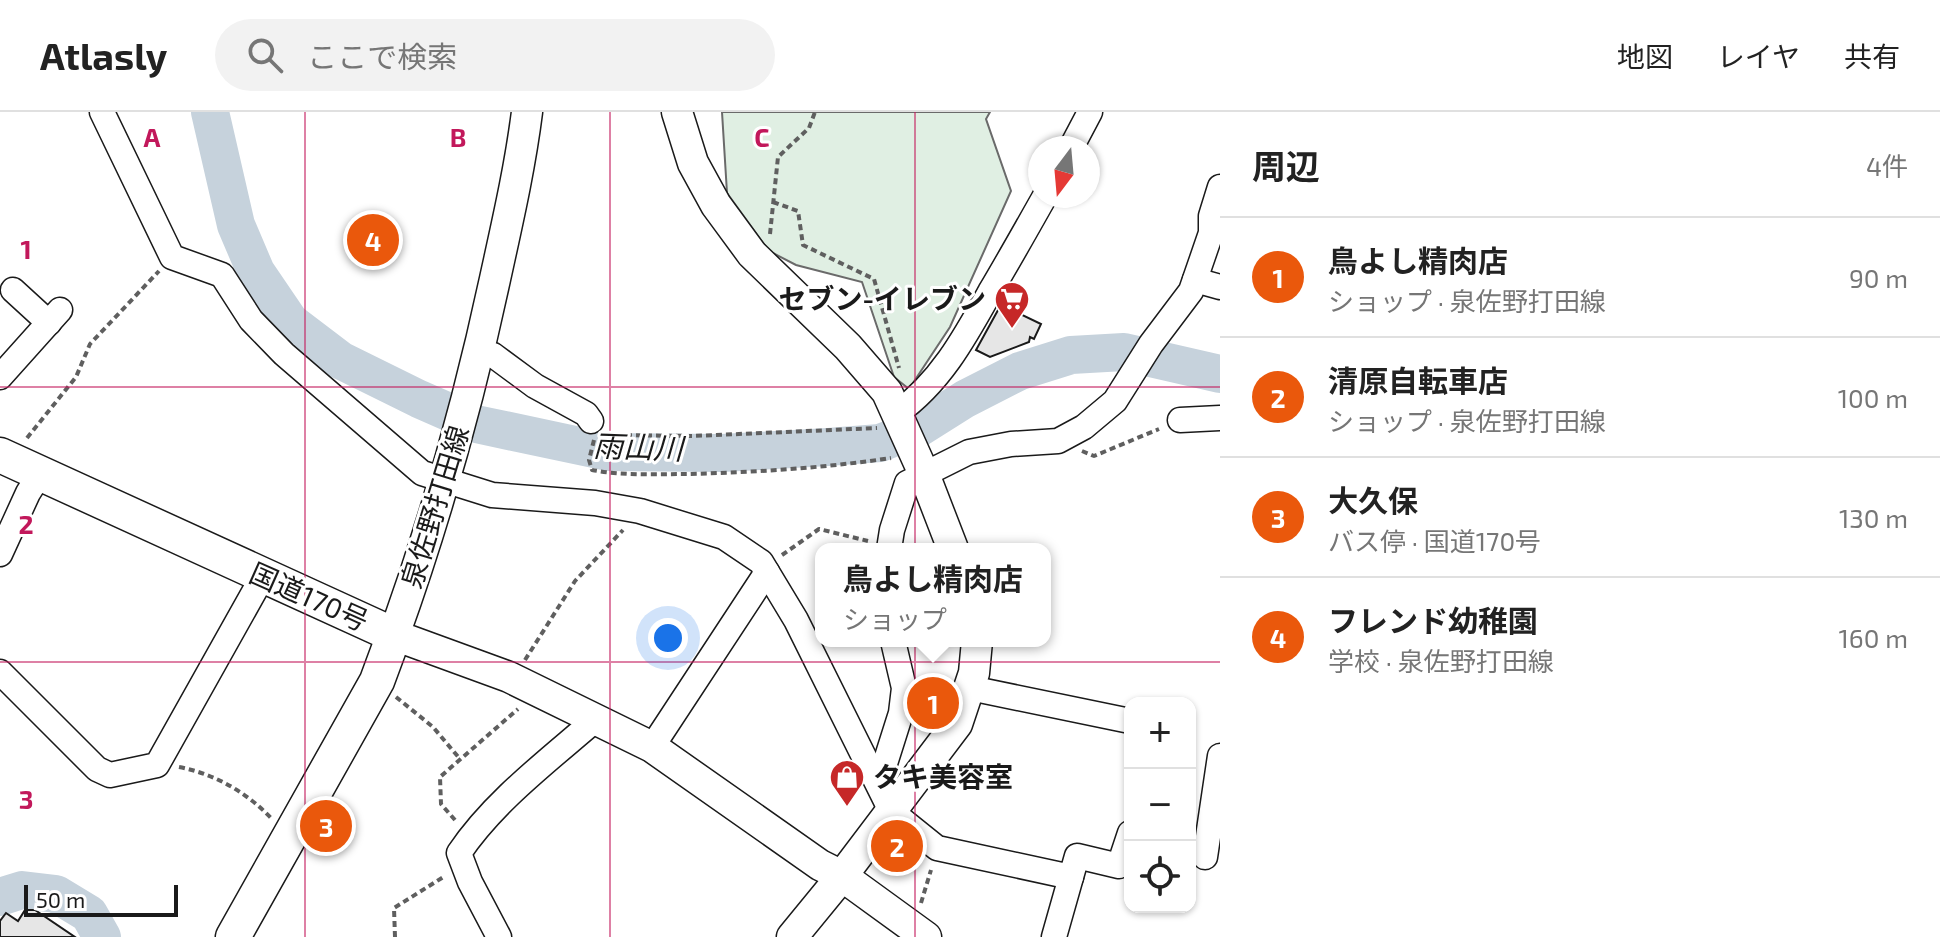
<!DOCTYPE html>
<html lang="ja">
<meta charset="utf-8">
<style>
:root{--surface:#fff;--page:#f2f2f2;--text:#222;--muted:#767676;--line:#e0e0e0;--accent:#ea580c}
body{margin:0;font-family:"Exo 2","Noto Sans JP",sans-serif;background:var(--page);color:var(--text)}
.controls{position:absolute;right:24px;bottom:24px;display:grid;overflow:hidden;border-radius:16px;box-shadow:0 2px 6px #0004}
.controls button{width:72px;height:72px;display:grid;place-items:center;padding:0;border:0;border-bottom:2px solid var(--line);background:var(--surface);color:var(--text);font:40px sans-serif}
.compass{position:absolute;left:1028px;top:24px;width:72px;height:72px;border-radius:50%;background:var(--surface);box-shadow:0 2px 6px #0004;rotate:196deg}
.scale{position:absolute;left:24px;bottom:20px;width:154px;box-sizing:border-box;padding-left:8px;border:4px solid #1a1a1a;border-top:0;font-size:22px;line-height:28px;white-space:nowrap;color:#1a1a1a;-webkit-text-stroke:6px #fff;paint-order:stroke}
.you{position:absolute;left:668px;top:526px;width:28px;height:28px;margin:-20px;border:6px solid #fff;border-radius:50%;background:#1a73e8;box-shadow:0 0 0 12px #1a73e833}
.badge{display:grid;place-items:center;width:52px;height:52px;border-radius:50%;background:var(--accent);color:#fff;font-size:26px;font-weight:700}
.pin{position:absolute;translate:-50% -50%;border:4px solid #fff;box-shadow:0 2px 8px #0006}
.popup{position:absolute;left:815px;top:431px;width:236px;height:104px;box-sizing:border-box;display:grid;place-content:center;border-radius:16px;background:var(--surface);filter:drop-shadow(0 2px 6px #0005);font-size:26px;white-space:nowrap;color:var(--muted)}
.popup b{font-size:30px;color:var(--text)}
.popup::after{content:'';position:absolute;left:50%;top:100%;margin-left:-16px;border:16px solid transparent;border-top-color:var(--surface)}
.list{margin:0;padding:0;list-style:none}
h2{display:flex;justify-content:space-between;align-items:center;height:104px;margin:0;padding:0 32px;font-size:34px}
h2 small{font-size:26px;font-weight:400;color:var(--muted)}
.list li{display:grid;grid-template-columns:52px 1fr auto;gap:24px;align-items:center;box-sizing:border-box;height:120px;padding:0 32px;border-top:2px solid var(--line)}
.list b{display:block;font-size:30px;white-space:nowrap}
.list p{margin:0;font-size:26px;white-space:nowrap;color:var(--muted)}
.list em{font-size:26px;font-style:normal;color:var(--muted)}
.icon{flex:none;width:44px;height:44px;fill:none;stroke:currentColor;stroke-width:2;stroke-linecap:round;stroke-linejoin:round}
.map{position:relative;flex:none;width:1220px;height:825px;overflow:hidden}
header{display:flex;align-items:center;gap:48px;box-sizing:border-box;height:112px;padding:0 40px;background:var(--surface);border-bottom:2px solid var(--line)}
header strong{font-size:38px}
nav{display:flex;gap:44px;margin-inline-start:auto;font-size:28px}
.search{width:560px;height:72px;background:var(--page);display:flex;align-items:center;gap:20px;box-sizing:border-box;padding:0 28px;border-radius:44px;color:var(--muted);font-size:30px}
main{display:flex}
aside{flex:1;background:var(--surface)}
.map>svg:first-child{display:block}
.green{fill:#e0efe3;stroke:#6a6a6a;stroke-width:2}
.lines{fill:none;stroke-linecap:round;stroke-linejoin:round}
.river{stroke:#c6d2dc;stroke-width:38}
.building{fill:#e6e6e6;stroke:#1a1a1a;stroke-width:2}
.minor-casing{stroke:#1a1a1a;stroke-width:27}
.major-casing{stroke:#1a1a1a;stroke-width:33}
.highway-casing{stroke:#1a1a1a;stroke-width:37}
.path{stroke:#5f5f5f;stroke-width:4;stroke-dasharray:6 4;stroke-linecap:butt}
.minor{stroke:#fff;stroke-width:24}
.major{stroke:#fff;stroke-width:30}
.highway{stroke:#fff;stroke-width:34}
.grid{fill:none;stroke:#c2185b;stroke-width:2;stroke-opacity:0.55}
.labels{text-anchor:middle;stroke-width:6;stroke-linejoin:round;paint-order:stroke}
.poi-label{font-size:28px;font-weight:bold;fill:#1a1a1a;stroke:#fff;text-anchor:end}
.street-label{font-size:28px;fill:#1a1a1a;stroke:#fff}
.water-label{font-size:30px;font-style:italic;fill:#1a1a1a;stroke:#fff}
.grid-label{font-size:26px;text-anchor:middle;font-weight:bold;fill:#c2185b;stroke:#fff;stroke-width:6;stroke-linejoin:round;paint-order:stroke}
</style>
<header>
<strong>Atlasly</strong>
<div class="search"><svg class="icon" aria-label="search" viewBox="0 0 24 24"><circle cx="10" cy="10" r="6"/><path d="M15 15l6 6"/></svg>ここで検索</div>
<nav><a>地図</a><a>レイヤ</a><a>共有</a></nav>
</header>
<main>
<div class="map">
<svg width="1220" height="825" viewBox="0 0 1220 825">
<rect width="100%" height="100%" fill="#fff"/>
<polygon class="green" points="722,0 990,0 986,7 1011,79 950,215 909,277 894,265 862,170 796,153 769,139 727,81"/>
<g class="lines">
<g class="river">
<polyline points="210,0 236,113 256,160 290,210 340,248 419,287 476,312 608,340 722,341 828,335 880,331 919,316 965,287 1020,259 1071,243 1124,240 1220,262"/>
<polyline points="0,785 22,778 56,782 89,802 102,825"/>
</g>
</g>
<g class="building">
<polygon points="1003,189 1021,197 1020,202 1041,212 1034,227 1030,225 1029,230 990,245 976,238"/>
<polygon points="25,798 35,798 75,825 0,825 0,809 6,801 18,809"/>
</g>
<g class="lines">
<g class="minor-casing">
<g id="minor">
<polyline points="102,0 172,145 222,163 251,208 284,242 422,361 492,383 595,391 640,399 724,425 761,450 796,508 891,699 937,736 1071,765 1077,744 1119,754 1130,721"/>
<polyline points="1071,36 1090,0"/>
<polyline points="1195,168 1220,175"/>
<polyline points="13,178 49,211"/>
<polyline points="479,239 493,243 535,274 586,302 591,309"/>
<polyline points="0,265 60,198"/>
<path d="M 897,301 C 940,271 965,225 990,180 C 1009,148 1027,116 1045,84"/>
<polyline points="1180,308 1220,306"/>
<polyline points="889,437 892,418 907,371 969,340 1011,332 1058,329 1084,315 1115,289 1151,232 1191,179 1211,121 1211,104 1220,75"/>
<polyline points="0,442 28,381 40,362"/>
<polyline points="0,560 97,657 110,663 157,653 263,464"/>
<polyline points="970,576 1130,609"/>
<polyline points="652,635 767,460"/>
<polyline points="877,667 882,661 901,601 904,576 893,529"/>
<polyline points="1205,745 1220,644"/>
<path d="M 499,825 L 470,770 L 459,741 C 494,689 549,648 596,607"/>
<polyline points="1054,825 1071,765"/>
</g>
</g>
<g class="major-casing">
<g id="major">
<path d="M 527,0 C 520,56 507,112 495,167 C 469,288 436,406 394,523 L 509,565 L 652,635 L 820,753 L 842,764 L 926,825"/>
<polyline points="677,0 693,51 716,93 752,142 848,235 887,280 924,362 953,437"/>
<polyline points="792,825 842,764 957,612 974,561 977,529"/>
</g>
</g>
<g class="highway-casing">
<polyline id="highway" points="0,343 394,523 377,569 233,825"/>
</g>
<g class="path">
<polyline points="773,90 798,99 803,133 874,167 899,256"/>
<polyline points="770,122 778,45 809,16 815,0"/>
<polyline points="606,323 693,324 877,316"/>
<polyline points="27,326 76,265 90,232 159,159"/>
<path d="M 594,328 L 589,348 L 592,358 C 624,364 658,362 690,362 C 758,360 824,356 891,346"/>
<polyline points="1082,339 1094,344 1159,317"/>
<polyline points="782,443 819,417 868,429"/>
<polyline points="525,548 575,469 623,418"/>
<polyline points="396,585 433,615 460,647"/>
<path d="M 179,655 C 215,662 246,680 271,706"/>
<polyline points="455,708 441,692 440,665 518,597"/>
<polyline points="921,791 931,758"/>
<polyline points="395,825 394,796 445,764"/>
</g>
<use href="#minor" class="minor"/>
<use href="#major" class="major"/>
<use href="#highway" class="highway"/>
</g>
<path class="grid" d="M 305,0 L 305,825M 610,0 L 610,825M 915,0 L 915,825M 0,275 L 1220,275M 0,550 L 1220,550"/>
<defs>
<g id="supermarket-pin" transform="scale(1.8)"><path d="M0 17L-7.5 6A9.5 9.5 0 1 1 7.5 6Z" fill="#c62828" stroke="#fff"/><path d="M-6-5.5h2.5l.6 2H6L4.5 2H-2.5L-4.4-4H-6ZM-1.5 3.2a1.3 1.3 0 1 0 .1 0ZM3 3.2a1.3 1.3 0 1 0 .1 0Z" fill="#fff"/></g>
<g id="shop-pin" transform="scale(1.8)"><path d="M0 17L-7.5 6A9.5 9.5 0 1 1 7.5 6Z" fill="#c62828" stroke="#fff"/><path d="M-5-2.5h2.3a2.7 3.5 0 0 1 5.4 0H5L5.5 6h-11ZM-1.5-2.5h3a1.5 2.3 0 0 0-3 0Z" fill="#fff"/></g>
</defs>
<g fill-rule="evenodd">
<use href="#supermarket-pin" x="1012" y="187"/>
<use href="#shop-pin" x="847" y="665"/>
</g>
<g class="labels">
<g class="poi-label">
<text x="986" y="197">セブン-イレブン</text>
<text x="873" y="675" text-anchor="start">タキ美容室</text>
</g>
<g class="street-label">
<text transform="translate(435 395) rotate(-73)" y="10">泉佐野打田線</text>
<text transform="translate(309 485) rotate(24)" y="10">国道170号</text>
</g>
<g class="water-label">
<text transform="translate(638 336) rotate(2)" y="10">雨山川</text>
</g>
</g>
<g class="grid-label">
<text x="152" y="35">A</text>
<text x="458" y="35">B</text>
<text x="762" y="35">C</text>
<text x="26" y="147">1</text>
<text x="26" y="422">2</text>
<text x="26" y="697">3</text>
</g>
</svg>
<div class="controls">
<button>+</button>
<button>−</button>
<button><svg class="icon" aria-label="locate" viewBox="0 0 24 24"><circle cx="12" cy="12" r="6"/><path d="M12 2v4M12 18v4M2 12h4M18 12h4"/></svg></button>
</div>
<svg class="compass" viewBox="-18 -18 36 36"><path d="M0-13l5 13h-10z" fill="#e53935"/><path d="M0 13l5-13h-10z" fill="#767676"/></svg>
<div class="scale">50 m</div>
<div class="you"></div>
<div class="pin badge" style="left:933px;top:591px">1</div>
<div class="popup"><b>鳥よし精肉店</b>ショップ</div>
<div class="pin badge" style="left:897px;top:734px">2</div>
<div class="pin badge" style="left:326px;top:714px">3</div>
<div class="pin badge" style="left:373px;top:128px">4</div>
</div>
<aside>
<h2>周辺<small>4件</small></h2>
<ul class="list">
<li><span class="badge">1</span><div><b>鳥よし精肉店</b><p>ショップ · 泉佐野打田線</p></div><em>90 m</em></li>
<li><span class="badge">2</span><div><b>清原自転車店</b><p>ショップ · 泉佐野打田線</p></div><em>100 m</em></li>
<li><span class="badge">3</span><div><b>大久保</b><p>バス停 · 国道170号</p></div><em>130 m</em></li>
<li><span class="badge">4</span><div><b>フレンド幼稚園</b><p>学校 · 泉佐野打田線</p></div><em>160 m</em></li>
</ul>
</aside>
</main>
